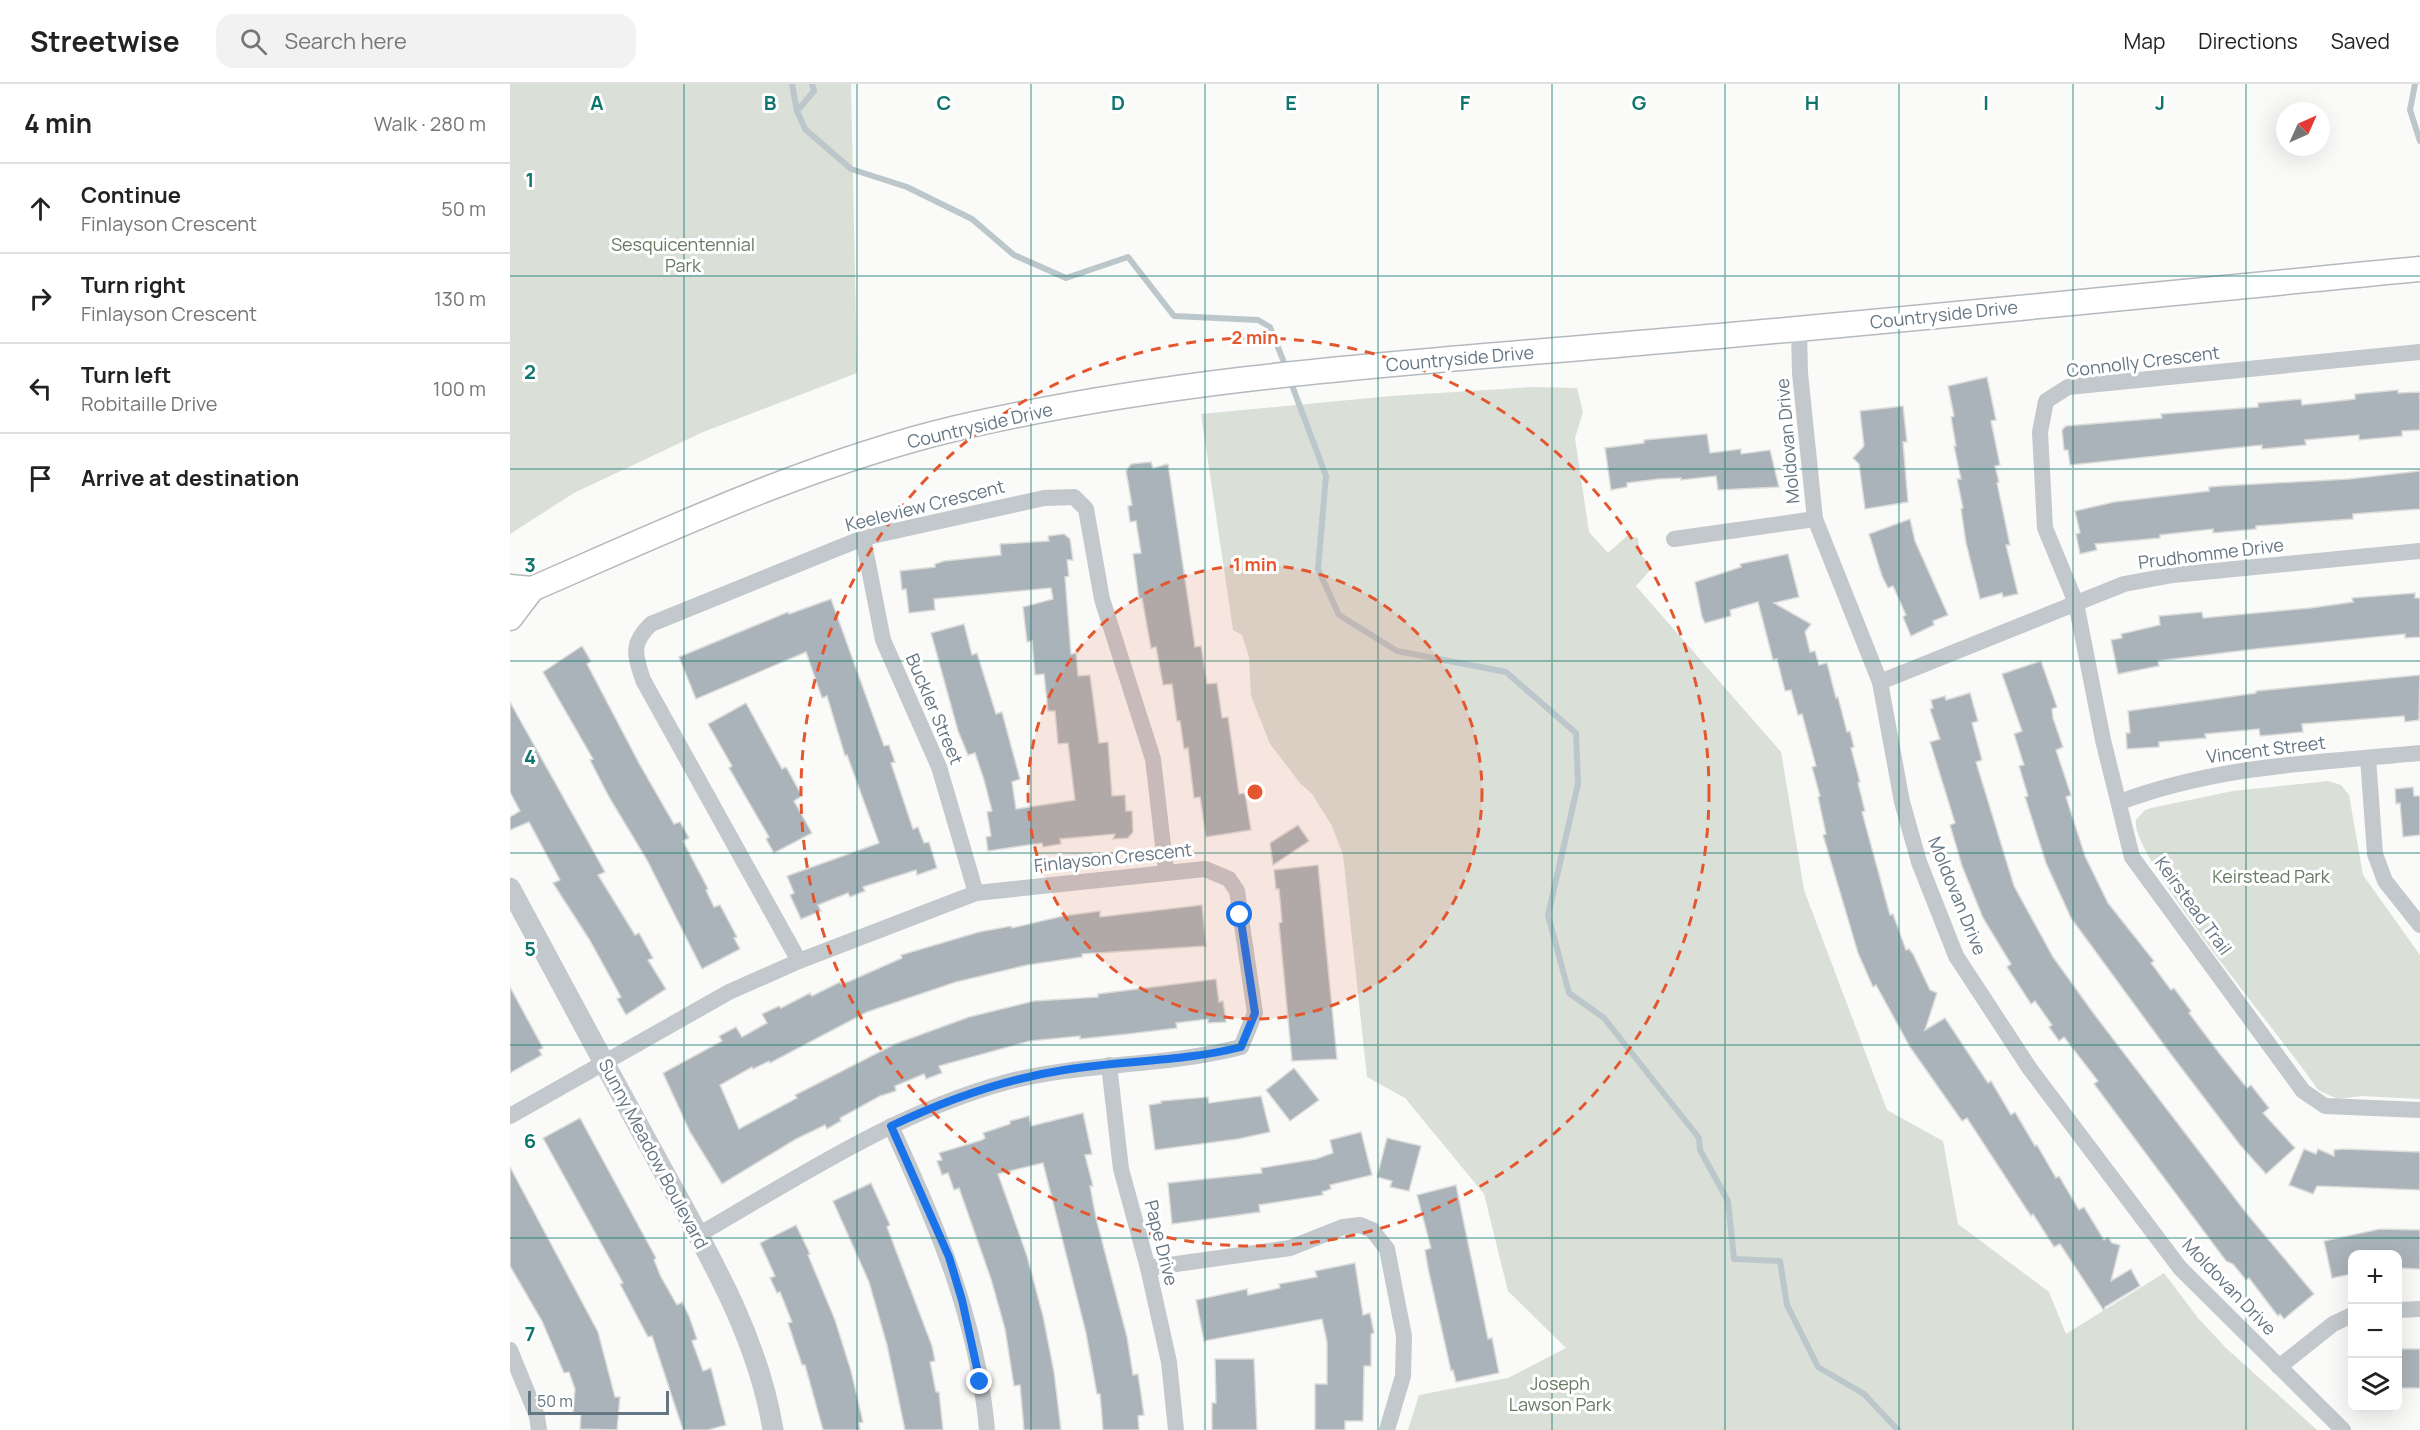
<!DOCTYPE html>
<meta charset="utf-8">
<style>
:root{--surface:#fff;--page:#f2f2f2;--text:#222;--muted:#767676;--line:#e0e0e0}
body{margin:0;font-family:Manrope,sans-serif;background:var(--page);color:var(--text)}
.controls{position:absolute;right:18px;bottom:18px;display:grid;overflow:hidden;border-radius:12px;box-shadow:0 6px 24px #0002}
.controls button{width:54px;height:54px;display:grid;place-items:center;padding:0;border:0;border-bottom:2px solid var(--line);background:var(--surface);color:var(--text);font:30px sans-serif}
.compass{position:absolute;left:1766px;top:18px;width:54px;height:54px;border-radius:50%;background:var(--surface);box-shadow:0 6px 24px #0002;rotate:45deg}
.scale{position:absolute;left:18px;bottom:15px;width:141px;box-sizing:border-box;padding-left:6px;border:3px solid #657683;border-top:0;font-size:16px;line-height:21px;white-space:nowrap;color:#657683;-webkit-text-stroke:4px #fff;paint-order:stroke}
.stop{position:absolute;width:18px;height:18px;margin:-14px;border:4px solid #1a73e8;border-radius:50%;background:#fff}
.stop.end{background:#1a73e8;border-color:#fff;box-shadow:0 2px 6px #0008}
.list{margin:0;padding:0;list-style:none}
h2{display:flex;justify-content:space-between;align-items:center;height:78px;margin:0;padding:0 24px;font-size:26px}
h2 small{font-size:20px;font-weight:400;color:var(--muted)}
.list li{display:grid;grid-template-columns:39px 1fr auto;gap:18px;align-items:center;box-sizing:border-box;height:90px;padding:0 24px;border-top:2px solid var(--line)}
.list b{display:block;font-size:22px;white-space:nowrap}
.list p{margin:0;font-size:20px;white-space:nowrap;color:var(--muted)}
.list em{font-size:20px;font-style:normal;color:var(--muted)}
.icon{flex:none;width:33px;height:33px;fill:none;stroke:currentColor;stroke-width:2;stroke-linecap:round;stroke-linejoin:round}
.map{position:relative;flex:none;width:1910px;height:1346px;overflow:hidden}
header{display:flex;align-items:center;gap:36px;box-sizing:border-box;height:84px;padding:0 30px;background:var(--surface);border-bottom:2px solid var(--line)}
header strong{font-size:28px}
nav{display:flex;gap:33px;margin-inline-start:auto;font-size:21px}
.search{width:420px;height:54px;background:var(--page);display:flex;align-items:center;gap:15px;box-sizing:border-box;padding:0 21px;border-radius:18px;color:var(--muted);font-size:22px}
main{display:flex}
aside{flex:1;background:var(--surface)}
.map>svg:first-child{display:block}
.green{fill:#dadfd7}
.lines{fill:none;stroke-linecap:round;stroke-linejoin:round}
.stream{stroke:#bbc7cb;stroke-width:6}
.building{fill:#aab3b9;stroke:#dcdcda;stroke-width:1.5}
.secondary-casing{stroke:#b3babf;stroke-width:27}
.minor{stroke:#c3c8cc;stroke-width:16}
.tertiary{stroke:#c3c8cc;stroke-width:21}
.secondary{stroke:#fff;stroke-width:24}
.route{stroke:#1a73e8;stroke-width:8}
.grid{fill:none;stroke:#0f766e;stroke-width:1.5;stroke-opacity:0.55}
.ring{fill:none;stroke:#e4572e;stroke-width:3;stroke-dasharray:10 8}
.labels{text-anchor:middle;stroke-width:6;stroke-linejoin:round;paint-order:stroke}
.park-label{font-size:18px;fill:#687a64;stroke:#fff}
.street-label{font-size:18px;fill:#657683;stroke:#fff}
.grid-label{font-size:20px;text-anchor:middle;font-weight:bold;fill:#0f766e;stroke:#fff;stroke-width:6;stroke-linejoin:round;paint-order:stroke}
.centre{fill:#e4572e;stroke:#fff;stroke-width:3}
.ring-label{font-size:18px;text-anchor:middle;font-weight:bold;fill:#e4572e;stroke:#fff;stroke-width:6;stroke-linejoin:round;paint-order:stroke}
</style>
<header>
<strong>Streetwise</strong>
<div class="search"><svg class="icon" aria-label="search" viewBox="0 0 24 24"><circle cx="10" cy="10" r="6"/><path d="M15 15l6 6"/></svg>Search here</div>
<nav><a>Map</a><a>Directions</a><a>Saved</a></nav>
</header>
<main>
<aside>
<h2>4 min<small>Walk · 280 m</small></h2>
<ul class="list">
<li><svg class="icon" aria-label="ahead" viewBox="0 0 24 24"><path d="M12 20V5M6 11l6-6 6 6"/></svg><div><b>Continue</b><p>Finlayson Crescent</p></div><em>50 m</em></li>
<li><svg class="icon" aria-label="right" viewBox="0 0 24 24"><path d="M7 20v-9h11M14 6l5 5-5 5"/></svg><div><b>Turn right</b><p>Finlayson Crescent</p></div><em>130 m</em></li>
<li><svg class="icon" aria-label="left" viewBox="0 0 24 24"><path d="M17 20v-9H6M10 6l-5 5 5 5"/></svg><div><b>Turn left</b><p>Robitaille Drive</p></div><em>100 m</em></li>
<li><svg class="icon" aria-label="arrive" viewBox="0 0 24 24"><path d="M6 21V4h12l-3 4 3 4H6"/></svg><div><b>Arrive at destination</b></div></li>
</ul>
</aside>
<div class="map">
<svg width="1910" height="1346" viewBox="0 0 1910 1346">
<rect width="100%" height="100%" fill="#fafaf8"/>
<g class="green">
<polygon points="0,0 341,0 347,289 193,348 64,409 0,450"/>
<polygon points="1023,303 1067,304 1073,328 1065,354 1079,448 1098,469 1117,452 1128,454 1129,468 1142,484 1126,502 1271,668 1294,806 1377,1026 1433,1057 1448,1140 1539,1208 1556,1250 1654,1189 1688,1234 1716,1264 1807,1346 898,1346 909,1311 998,1294 1056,1264 998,1207 974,1110 895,1014 857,993 833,771 822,742 802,710 790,699 760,660 741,612 739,573 732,551 723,546 691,330 881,312"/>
<path d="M 1818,697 L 1831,701 L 1839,711 L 1853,791 L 1910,871 L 1910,1015 L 1852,1012 L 1828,1015 L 1808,1006 C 1780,962 1619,773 1626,736 L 1635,726 L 1641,724 L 1723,707 Z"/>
</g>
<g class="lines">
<g class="stream">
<polyline points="282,0 287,27 295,45 341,85 397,103 462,135 504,171 556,194 618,173 664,232 748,236 760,243 777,286"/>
<polyline points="1905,0 1900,26 1910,57"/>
<polyline points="287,27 304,7 302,0"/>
<polyline points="780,296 816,392 808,485 829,531 887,567 996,588 1066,649 1068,700 1038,831 1059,909 1094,934 1189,1054 1190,1066 1218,1117 1224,1175 1270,1177 1277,1221 1308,1283 1354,1310 1388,1346"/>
</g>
</g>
<g class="building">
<polygon points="1477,293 1486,336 1481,337 1490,381 1485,382 1489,398 1487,399 1500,461 1496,461 1508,510 1493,513 1492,509 1470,515 1456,459 1451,425 1453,424 1447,395 1451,395 1444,362 1446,362 1441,333 1444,332 1438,302"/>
<polygon points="1888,306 1888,309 1910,308 1910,346 1892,347 1892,352 1849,356 1849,351 1795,356 1796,361 1752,365 1752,361 1560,381 1558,366 1554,366 1552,346 1556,342 1652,334 1651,330 1748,323 1748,319 1791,315 1792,321 1845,315 1845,310"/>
<polygon points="1393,322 1397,358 1393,358 1398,418 1355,425 1349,380 1343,374 1354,362 1350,327"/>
<polygon points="1197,350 1200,369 1231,365 1231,370 1260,366 1269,403 1208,406 1206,392 1171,396 1171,394 1149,395 1117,399 1117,403 1101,406 1095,364 1134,359 1134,356"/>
<polygon points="641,378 643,384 658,380 685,563 691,562 697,600 707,599 712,634 718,633 729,710 735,709 741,746 696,753 690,713 684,714 678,664 674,665 670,637 667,637 662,600 653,601 646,563 641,564 632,514 629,515 623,470 631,469 626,437 620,438 618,422 622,421 616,387 621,380"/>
<polygon points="1910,387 1910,425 1843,430 1843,435 1746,442 1746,445 1703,449 1703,445 1650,451 1650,454 1585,460 1587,466 1570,470 1566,450 1570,449 1565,427 1604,418 1699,407 1699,403 1711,402 1839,395"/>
<polygon points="1400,435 1405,457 1438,531 1423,537 1424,541 1401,552 1393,533 1396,531 1383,502 1378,504 1372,492 1359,450"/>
<polygon points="554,450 560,455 563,476 557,476 559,492 555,493 561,570 566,569 568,592 580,591 589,659 598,658 602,712 615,711 616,727 622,727 623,748 618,754 603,755 605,750 550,755 551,760 533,763 532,759 478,767 476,753 481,752 477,728 482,727 474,696 465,669 458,671 448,647 421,549 454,540 462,571 467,569 486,630 492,628 500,658 510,695 502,698 506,725 565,716 558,659 548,660 545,627 538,627 534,590 525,591 522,557 517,558 513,523 543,515 541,504 424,515 425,526 399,529 396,505 392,506 390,487 425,483 425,480 434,477 491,471 490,460 539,457 538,452"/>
<polygon points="1278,470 1289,513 1264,519 1301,540 1295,548 1300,568 1305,567 1309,581 1317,579 1326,614 1328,613 1337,648 1340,647 1344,663 1341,664 1350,698 1348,699 1355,727 1352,728 1380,831 1383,830 1396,866 1399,865 1403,870 1420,906 1427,909 1415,946 1435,934 1478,999 1481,997 1501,1031 1505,1028 1525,1062 1527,1061 1546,1094 1549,1092 1569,1126 1574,1123 1594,1156 1598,1153 1602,1159 1610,1161 1601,1197 1621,1185 1630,1202 1595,1223 1594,1227 1550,1160 1544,1163 1523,1130 1521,1132 1513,1120 1457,1034 1452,1037 1400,963 1366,901 1363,903 1348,869 1313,751 1316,750 1308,713 1310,712 1302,683 1306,682 1292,630 1288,631 1281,606 1275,607 1267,575 1263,576 1248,518 1220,526 1221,532 1195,539 1192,533 1185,498 1231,483 1230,480"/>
<polygon points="1905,509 1905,514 1910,514 1910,553 1895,554 1895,550 1745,565 1648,577 1649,582 1608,590 1601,556 1612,554 1611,550 1650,541 1649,532 1692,528 1693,534 1800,524 1843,518 1842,514"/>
<polygon points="321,515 374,662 379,661 385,678 381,679 403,745 408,743 414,759 419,758 427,784 407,791 406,786 353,803 355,807 340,813 338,809 308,821 311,827 291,835 280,811 284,809 277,792 369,759 337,671 335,672 317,612 312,614 296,568 186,615 169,573 278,528 279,530"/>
<polygon points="72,562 81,577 77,580 130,681 164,740 170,738 179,754 173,757 198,805 196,806 204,823 210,821 227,853 224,854 230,865 192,885 137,776 99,713 80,676 83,675 33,588"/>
<polygon points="1531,577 1547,623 1542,625 1543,634 1553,663 1546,666 1561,711 1556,713 1575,772 1598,819 1644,877 1641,879 1661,906 1664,904 1681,927 1679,929 1709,969 1737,1004 1741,1001 1759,1024 1753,1029 1785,1064 1756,1090 1730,1061 1657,965 1561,834 1536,779 1515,713 1518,712 1509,682 1514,681 1504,650 1512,647 1492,590"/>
<polygon points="1910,591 1909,636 1895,638 1894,632 1792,640 1793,648 1750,652 1749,645 1695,650 1696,654 1649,658 1649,663 1617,665 1616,649 1620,649 1618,627 1746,609 1746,607"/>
<polygon points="1460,609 1468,637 1462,639 1472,676 1466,678 1504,802 1543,873 1584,930 1737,1130 1804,1210 1774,1235 1770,1230 1768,1232 1739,1194 1736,1196 1723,1180 1716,1177 1584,1000 1588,997 1554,953 1549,957 1539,943 1542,941 1525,917 1521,920 1497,883 1501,880 1473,834 1452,782 1440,741 1445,739 1420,658 1430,655 1420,625 1423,624 1421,616 1435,612 1436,616"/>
<polygon points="0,618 95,788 88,791 125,851 129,849 143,874 138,876 156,905 116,931 107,915 111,913 79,855 43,799 50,796 19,738 0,746 0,733 10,727 0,708"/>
<polygon points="236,619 272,685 276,683 292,712 284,717 302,749 264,769 256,755 259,753 219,684 222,682 198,640"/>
<polygon points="1903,703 1904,712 1910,712 1910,751 1893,753 1890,719 1886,720 1885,705"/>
<polygon points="788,741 799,757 763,781 760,759"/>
<polygon points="808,781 827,975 782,977 769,839 772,838 769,805 766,805 764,786"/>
<polygon points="692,821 696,862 572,870 572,873 517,881 446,898 357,928 260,979 259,977 243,985 242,983 210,1001 229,1045 287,1014 285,1011 385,960 459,933 524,917 588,913 588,910 706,895 709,918 713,917 716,938 698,939 698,935 666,939 667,944 618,950 570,955 570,952 520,957 429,982 432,989 416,995 414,990 385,1002 386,1007 370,1012 330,1034 331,1037 317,1045 315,1041 286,1055 212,1100 180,1048 153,989 212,957 209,952 226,943 232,953 257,939 252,930 269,922 271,924 300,909 302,912 330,898 331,900 340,897 392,874 391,871 469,848 501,842 502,844 553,832 590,827 590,833"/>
<polygon points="0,903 33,964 29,966 32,971 0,989"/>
<polygon points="784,984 809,1016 780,1037 756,1006"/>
<polygon points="751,1012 760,1048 728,1055 645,1066 639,1021 651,1019 651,1017 698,1013 699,1019"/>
<polygon points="573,1029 582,1070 575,1071 583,1102 580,1102 586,1134 617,1253 623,1291 628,1290 634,1331 628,1332 629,1346 593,1346 590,1310 587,1310 576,1249 533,1079 488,1090 517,1172 533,1232 544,1288 551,1346 514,1346 510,1301 504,1302 495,1245 481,1195 449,1104 444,1106 438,1089 432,1091 427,1077 432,1076 429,1069 472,1056 475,1054 473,1049 500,1040 500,1037 519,1032 521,1042"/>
<polygon points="70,1034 146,1174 144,1176 151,1193 167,1221 172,1218 179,1232 187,1255 182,1257 193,1287 201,1284 216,1341 198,1346 173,1346 142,1252 138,1253 110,1200 113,1199 33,1054"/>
<polygon points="851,1048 862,1091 820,1101 821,1105 812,1108 813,1111 749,1121 750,1128 662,1140 658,1099 752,1089 751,1084 806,1075 823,1069 820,1056"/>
<polygon points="877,1054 911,1062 899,1107 880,1103 882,1097 867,1093"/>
<polygon points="1794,1065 1806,1070 1808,1065 1824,1072 1824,1066 1833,1065 1910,1068 1910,1106 1807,1102 1803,1110 1779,1101"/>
<polygon points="0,1083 88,1248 105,1313 110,1313 107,1346 70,1345 71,1329 63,1329 65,1305 59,1288 54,1289 32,1237 0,1182"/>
<polygon points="361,1099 380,1141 377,1143 422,1262 425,1277 420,1278 426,1308 429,1308 433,1346 395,1346 377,1261 359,1198 323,1117"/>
<polygon points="946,1101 978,1255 982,1254 989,1289 946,1298 943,1286 941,1287 918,1184 915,1166 921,1164 907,1111"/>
<polygon points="286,1141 300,1170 298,1171 325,1236 341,1287 353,1338 349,1339 350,1346 313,1346 295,1281 292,1281 278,1239 282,1238 270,1208 267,1209 260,1194 265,1192 250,1159"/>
<polygon points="1870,1145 1910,1146 1910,1185 1887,1184 1887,1170 1842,1170 1842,1190 1822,1194 1814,1157"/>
<polygon points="845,1179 853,1231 860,1229 864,1249 861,1250 861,1282 854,1282 853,1337 835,1337 835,1346 805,1346 805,1300 817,1300 817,1258 812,1235 694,1257 686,1216 737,1205 738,1211 770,1204 769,1200 807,1193 805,1187"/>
<rect x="1887" y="1265" width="23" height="39"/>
<polygon points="705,1275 744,1275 747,1346 702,1346 702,1319 706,1319"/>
</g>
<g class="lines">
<g class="secondary-casing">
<g id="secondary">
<path d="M 0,503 L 22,505 C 160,445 300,379 447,344 C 671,292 901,279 1129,259 C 1389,237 1650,210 1910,185"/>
<polyline points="0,534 22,505"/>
</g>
</g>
<g class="minor">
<polyline points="1289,246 1290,289 1305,435 1370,598 1392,718 1409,778 1446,872 1520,985 1670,1184 1833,1346"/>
<polyline points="1910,268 1558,303 1536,317 1530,348 1535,444 1566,519 1593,656 1622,773 1793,1007 1815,1022 1910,1026"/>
<polyline points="353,454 373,556 429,683 466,809"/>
<polyline points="1164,455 1305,435"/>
<polyline points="1370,598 1614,500 1663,491 1910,467"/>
<polyline points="1858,674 1865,770 1875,797 1910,841"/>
<path d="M 1610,718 C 1709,681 1805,679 1910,669"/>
<path d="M 289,877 L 133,596 C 125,571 120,560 141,540 L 353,454 L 534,414 L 564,413 L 576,425 L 592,515 L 643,675 L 656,787"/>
<polyline points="599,981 611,1085 638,1184 659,1278 666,1346"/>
<path d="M 0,1032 L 219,908 L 289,877 L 466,809 L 695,785 L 719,795 L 727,807 L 745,929 L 731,963 C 654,983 574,978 497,998 C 386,1028 287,1094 188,1151"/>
<path d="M 381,1042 C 427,1143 467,1233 477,1346"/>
<polyline points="638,1184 780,1164 833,1143 850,1141 862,1146 877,1165 894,1252 893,1292 877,1346"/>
<polyline points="1888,1226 1910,1225"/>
<polyline points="0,1266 27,1332 29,1346"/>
<polyline points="1769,1283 1823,1240 1842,1231"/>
</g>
<path class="tertiary" d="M 0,804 C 48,894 96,983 145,1072 C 192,1159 247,1247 263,1346"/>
<use href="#secondary" class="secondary"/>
</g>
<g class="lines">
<path class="route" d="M 470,1298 L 452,1216 L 439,1173 L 381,1042 C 436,1016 495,995 554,986 C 613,976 673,978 731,963 L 745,929 L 730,831"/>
</g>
<path class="grid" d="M 174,0 L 174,1346M 347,0 L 347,1346M 521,0 L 521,1346M 695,0 L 695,1346M 868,0 L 868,1346M 1042,0 L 1042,1346M 1215,0 L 1215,1346M 1389,0 L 1389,1346M 1563,0 L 1563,1346M 1736,0 L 1736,1346M 0,192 L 1910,192M 0,385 L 1910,385M 0,577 L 1910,577M 0,769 L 1910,769M 0,961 L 1910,961M 0,1154 L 1910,1154"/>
<circle cx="745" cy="708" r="227" fill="#e4572e" fill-opacity=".12"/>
<g class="ring">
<circle cx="745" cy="708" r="227"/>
<circle cx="745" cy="708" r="454"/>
</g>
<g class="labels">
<g class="park-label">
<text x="173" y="167">Sesquicentennial<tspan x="173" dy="21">Park</tspan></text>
<text x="1761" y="799">Keirstead Park</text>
<text x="1050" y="1306">Joseph<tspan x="1050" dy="21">Lawson Park</tspan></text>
</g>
<g class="street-label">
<text transform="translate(1434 231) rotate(-6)" y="6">Countryside Drive</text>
<text transform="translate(950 275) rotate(-5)" y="6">Countryside Drive</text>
<text transform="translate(1633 278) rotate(-7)" y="6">Connolly Crescent</text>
<text transform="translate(470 342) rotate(-13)" y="6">Countryside Drive</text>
<text transform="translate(1278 357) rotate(-95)" y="6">Moldovan Drive</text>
<text transform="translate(415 422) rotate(-14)" y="6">Keeleview Crescent</text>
<text transform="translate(1701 470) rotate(-7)" y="6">Prudhomme Drive</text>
<text transform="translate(424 625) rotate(67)" y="6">Buckler Street</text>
<text transform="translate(1756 666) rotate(-7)" y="6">Vincent Street</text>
<text transform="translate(603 774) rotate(-6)" y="6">Finlayson Crescent</text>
<text transform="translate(1447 812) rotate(68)" y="6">Moldovan Drive</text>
<text transform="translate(1683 822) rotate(54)" y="6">Keirstead Trail</text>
<text transform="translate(143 1070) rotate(62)" y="6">Sunny Meadow Boulevard</text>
<text transform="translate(651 1159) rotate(76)" y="6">Pape Drive</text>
<text transform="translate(1719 1203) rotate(46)" y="6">Moldovan Drive</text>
</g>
</g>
<g class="grid-label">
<text x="87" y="26">A</text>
<text x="260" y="26">B</text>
<text x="434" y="26">C</text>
<text x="608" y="26">D</text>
<text x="781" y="26">E</text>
<text x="955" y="26">F</text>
<text x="1129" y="26">G</text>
<text x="1302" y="26">H</text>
<text x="1476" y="26">I</text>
<text x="1650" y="26">J</text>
<text x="20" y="103">1</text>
<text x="20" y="295">2</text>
<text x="20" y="488">3</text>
<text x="20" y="680">4</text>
<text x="20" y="872">5</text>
<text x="20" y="1064">6</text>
<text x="20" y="1257">7</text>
</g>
<circle cx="745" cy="708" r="9" class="centre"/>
<g class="ring-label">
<text x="745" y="260">2 min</text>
<text x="745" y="487">1 min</text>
</g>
</svg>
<div class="controls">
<button>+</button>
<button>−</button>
<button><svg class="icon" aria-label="layers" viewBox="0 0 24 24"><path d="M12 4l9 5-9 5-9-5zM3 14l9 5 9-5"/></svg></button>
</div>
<svg class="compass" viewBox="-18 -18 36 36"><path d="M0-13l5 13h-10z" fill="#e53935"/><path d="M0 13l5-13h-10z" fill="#767676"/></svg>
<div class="scale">50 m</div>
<div class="stop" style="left:730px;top:831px"></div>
<div class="stop end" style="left:470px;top:1298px"></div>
</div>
</main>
